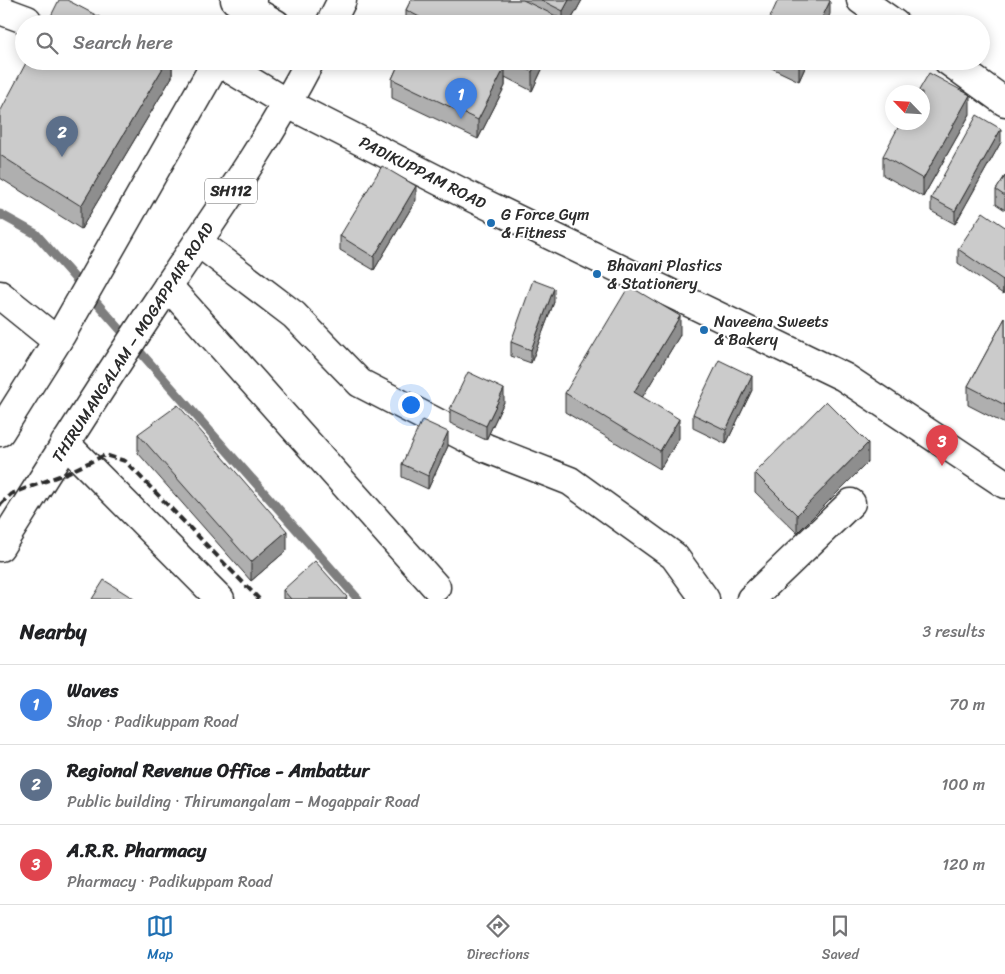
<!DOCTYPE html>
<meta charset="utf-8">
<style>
:root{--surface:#fff;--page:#f6f6f6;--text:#202124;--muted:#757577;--line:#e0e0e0;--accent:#1f6fb2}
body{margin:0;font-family:Sriracha,sans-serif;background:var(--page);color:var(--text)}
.compass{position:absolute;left:885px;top:85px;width:45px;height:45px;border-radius:50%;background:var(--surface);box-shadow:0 2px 12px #0003;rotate:295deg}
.you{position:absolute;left:410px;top:404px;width:18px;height:18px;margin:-12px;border:4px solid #fff;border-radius:50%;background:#1a73e8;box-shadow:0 0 0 8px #1a73e833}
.badge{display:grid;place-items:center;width:32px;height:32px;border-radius:50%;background:var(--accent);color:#fff;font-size:16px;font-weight:700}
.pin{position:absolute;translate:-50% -41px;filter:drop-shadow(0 1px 2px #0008)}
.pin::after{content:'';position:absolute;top:26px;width:18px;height:15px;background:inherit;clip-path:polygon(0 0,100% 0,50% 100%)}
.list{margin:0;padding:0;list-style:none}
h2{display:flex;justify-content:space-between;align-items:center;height:65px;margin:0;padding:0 20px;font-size:21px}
h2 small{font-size:16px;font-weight:400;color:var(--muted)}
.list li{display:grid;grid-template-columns:32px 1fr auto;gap:15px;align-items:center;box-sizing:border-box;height:80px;padding:0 20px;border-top:1px solid var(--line)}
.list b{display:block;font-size:19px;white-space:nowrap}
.list p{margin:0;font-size:16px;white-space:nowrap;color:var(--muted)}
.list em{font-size:16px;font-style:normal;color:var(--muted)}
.icon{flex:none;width:28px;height:28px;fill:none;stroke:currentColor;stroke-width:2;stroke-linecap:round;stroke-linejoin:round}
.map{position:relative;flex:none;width:1005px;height:599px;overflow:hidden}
.search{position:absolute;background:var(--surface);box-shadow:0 2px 12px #0003;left:15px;right:15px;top:15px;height:55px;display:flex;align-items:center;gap:12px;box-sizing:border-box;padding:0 18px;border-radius:28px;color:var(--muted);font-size:19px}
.sheet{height:305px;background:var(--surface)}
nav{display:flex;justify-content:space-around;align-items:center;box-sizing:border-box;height:70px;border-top:1px solid var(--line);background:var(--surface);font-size:14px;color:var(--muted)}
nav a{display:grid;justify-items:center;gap:2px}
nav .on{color:var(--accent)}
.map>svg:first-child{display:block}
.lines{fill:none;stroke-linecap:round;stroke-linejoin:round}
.stream{stroke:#7e7e7e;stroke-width:9}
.minor-casing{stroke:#2b2b2b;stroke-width:31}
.major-casing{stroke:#2b2b2b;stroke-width:31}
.minor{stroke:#fff;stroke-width:28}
.major{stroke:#fff;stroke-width:28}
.rail{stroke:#2b2b2b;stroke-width:4;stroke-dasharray:8 4;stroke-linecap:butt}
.wall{fill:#afafaf;stroke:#2b2b2b}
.shaded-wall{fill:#8e8e8e;stroke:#2b2b2b}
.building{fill:#cbcbcb;stroke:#2b2b2b}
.poi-dot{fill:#1f6fb2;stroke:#fff;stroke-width:2}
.labels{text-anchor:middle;stroke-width:4;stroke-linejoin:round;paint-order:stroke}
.shield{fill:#fff;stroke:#6b6b6b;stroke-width:1}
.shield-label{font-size:15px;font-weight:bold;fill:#2b2b2b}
.street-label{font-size:16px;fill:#2b2b2b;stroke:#fff}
.poi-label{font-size:16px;fill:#2b2b2b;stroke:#fff;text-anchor:start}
</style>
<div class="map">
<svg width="1005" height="599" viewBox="0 0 1005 599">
<rect width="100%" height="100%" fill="#fff"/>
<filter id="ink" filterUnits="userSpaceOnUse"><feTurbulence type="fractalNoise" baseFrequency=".02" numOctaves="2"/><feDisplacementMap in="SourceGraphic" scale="10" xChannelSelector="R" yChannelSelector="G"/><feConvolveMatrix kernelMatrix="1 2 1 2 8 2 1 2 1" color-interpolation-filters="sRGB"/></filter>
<g filter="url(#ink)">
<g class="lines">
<polyline class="stream" points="0,214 36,234 358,599"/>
<g class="minor-casing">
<g id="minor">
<polyline points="235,0 276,24"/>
<polyline points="861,0 895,24"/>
<polyline points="0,10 27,20"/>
<polyline points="217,61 288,104 475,199 844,377 1005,484"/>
<polyline points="948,61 1005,102"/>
<polyline points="198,242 294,315 360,383 486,448 570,481 674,556 705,599"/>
<polyline points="168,286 436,587"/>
<polyline points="0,295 57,341"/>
<polyline points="65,443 220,599"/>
<polyline points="751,599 851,503"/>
</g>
</g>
<g class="major-casing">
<g id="major">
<polyline points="238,24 252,0"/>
<polyline points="330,24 342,0"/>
<polyline points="0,432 61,335 217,61"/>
<path d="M 0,547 C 53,463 105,380 160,298 C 212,220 267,144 310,61"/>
</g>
</g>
<use href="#minor" class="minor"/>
<use href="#major" class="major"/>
<polyline class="rail" points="0,505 11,494 67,473 105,455 125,461 259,599"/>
</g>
<g class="wall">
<polygon points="411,0 582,0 569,24 406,24 406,10"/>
<polygon points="172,61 172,77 81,229 0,178 0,112"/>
<polygon points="400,61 546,61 532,91 505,77 505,86 478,139 392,98 392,79"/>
<polygon points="757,61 808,61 799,81"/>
<polygon points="970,114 923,197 883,175 883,156"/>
<polygon points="1001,142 955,224 931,211 931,198"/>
<polygon points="1005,176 1005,210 996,204 996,190"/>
<polygon points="416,200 374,270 340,250 340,236"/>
<polygon points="1005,227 1003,294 958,263 958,249"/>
<polygon points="554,302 531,363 511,356 511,342"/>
<polygon points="1005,318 1005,424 968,405 968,386"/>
<polygon points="680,335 642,397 679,438 660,469 565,412 565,393"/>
<polygon points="752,390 726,444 693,428 693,414"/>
<polygon points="504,402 486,440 450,423 450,409"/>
<polygon points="138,434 287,550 251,581 138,453"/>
<polygon points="448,446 428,489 402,477 402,464"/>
<polygon points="868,462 797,533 755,492 755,473"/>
<polygon points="283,590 347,599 283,599"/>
</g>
<g class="shaded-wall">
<polygon points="569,0 582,0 569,24 563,24 563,11"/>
<polygon points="830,1 830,14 826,24 819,24"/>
<polygon points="558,17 558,24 554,24"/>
<polygon points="167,61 172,61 172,77 81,229 81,206"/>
<polygon points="537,61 546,61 532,91 532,72"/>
<polygon points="802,61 808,61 799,81 799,67"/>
<polygon points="505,67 505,86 478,139 478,120"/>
<polygon points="970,95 970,114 923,197 923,179"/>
<polygon points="1001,129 1001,142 955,224 955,211"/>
<polygon points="416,186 416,200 374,270 374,257"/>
<polygon points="1005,278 1005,291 1003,294 1003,280"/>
<polygon points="554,288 554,302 531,363 531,350"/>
<polygon points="680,316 680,335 634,411 634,392"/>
<polygon points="752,376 752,390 726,444 726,430"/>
<polygon points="504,389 504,402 486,440 486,426"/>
<polygon points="679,419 679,438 660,469 660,451"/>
<polygon points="448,432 448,446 428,489 428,476"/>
<polygon points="868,443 868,462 797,533 797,515"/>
<polygon points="287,531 287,550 251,581 251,562"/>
</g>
<g class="building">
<polygon points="59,0 67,0 113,24 47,24"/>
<polygon points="411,0 523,0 558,17 554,24 433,24 406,10"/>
<polygon points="541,0 569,0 563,11"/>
<polygon points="778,0 829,0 830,1 819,24 767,24"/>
<polygon points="27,61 167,61 81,206 0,155 0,112"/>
<polygon points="400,61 492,61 505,67 478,120 392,79"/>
<polygon points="511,61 537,61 532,72"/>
<polygon points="786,61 802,61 799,67"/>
<polygon points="929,73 970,95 923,179 883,156 901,122 922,122 922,92 918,92"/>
<polygon points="977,115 1001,129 955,211 931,198"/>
<polygon points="382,166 416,186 374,257 340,236"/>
<polygon points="1005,176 1005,196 996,190"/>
<polygon points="983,212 1005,227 1005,278 1003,280 958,249"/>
<polygon points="533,280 554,288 531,350 511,342"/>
<polygon points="629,286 680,316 634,392 679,419 660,451 565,393"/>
<polygon points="1005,318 1005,405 968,386"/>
<polygon points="719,360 752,376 726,430 693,414"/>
<polygon points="468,372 504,389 486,426 450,409"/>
<polygon points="826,401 868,443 797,515 755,473"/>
<polygon points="178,405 287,531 251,562 138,434"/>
<polygon points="422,420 448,432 428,476 402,464"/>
<polygon points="315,561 347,597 346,599 291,599 283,590"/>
<polygon points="104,580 134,599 92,599"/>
</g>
</g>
<g class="poi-dot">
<circle cx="491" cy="223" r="5"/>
<circle cx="597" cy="274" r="5"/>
<circle cx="704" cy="330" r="5"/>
</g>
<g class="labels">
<rect class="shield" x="205" y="178.5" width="52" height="25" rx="4"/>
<g class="shield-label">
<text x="231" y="196">SH112</text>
</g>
<g class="street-label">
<text transform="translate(423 172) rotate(27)" y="6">PADIKUPPAM ROAD</text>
<text transform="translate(132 342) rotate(-57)" y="6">THIRUMANGALAM – MOGAPPAIR ROAD</text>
</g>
<g class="poi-label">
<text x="501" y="220">G Force Gym<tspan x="501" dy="18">&amp; Fitness</tspan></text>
<text x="607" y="271">Bhavani Plastics<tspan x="607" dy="18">&amp; Stationery</tspan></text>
<text x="714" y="327">Naveena Sweets<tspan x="714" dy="18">&amp; Bakery</tspan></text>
</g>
</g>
</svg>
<svg class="compass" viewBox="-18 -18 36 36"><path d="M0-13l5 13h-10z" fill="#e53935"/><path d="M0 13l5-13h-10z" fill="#757577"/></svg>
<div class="you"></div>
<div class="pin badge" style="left:461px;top:119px;background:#3f7fe0">1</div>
<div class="pin badge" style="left:62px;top:157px;background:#5c6f8a">2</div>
<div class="pin badge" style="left:942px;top:466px;background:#e0444e">3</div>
<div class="search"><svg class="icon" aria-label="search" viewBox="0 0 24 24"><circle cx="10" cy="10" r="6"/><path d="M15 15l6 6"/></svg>Search here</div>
</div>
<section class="sheet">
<h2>Nearby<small>3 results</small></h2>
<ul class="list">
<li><span class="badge" style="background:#3f7fe0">1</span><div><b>Waves</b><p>Shop · Padikuppam Road</p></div><em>70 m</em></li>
<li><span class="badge" style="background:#5c6f8a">2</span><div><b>Regional Revenue Office - Ambattur</b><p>Public building · Thirumangalam – Mogappair Road</p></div><em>100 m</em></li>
<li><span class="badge" style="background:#e0444e">3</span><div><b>A.R.R. Pharmacy</b><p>Pharmacy · Padikuppam Road</p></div><em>120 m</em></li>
</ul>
</section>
<nav>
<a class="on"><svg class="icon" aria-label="map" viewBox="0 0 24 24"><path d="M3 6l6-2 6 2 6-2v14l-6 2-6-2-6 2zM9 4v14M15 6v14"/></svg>Map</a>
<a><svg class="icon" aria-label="directions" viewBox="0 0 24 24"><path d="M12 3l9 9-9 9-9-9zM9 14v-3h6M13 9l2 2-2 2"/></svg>Directions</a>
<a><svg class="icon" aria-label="saved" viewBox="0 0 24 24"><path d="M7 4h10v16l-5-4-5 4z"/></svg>Saved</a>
</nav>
